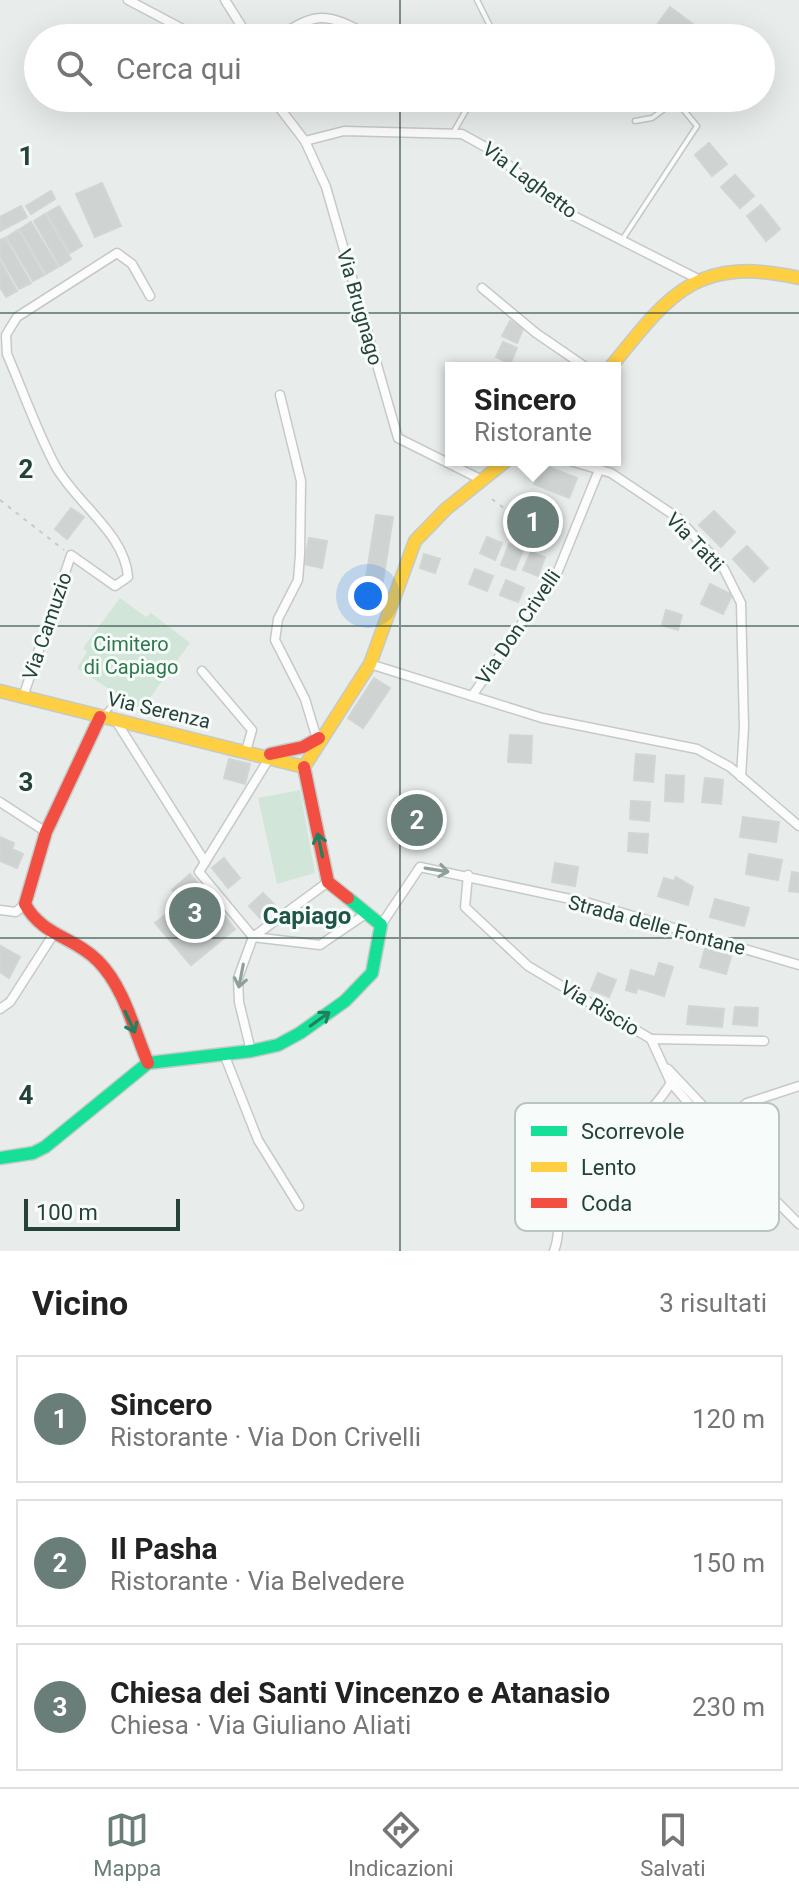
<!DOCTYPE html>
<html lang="it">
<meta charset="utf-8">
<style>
:root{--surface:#fff;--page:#f6f6f6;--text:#222;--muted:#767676;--line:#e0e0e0;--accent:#697e78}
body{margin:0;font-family:Roboto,sans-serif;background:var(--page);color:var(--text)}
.scale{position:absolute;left:24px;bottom:20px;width:156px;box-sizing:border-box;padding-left:8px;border:4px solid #24423a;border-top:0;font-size:22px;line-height:28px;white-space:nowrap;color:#24423a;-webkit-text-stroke:6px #f7fbf9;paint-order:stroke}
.you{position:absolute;left:368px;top:596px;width:28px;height:28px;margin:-20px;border:6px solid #fff;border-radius:50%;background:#1a73e8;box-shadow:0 0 0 12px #1a73e833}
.badge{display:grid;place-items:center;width:52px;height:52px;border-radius:50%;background:var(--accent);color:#fff;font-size:26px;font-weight:700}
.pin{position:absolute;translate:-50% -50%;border:4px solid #fff;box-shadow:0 2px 8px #0006}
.popup{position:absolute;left:445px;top:362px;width:176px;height:104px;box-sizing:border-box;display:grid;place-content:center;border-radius:0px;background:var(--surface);filter:drop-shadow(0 2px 6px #0005);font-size:26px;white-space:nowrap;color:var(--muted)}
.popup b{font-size:30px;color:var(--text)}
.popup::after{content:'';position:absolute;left:50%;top:100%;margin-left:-16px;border:16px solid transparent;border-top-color:var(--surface)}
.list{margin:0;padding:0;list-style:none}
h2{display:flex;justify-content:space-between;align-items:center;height:104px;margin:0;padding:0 32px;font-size:34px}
h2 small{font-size:26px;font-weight:400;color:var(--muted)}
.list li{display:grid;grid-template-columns:52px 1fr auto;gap:24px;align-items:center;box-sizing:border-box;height:128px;margin:0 16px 16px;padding:0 16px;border:2px solid var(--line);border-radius:0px}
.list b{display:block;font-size:30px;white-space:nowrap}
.list p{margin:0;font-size:26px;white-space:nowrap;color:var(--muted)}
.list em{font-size:26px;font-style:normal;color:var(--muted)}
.icon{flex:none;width:44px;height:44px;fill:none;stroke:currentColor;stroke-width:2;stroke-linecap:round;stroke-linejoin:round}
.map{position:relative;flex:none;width:799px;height:1251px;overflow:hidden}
.search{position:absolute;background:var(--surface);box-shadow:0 8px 32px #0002;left:24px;right:24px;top:24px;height:88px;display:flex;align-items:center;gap:20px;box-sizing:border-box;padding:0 28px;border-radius:44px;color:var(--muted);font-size:30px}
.sheet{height:536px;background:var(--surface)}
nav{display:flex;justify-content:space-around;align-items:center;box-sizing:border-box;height:112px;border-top:2px solid var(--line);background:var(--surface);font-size:22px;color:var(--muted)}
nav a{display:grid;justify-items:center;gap:4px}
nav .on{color:var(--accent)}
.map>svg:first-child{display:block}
.green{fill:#d1e6d8}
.building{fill:#cfd4d2;stroke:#d1d6d4;stroke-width:2}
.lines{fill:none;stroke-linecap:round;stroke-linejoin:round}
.lane-casing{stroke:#c5cac8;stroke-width:7}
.street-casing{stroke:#c5cac8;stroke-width:11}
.fast-casing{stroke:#c3cbc8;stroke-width:15}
.slow-casing{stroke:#c3cbc8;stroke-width:15}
.jam-casing{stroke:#c3cbc8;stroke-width:15}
.path{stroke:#c3ccca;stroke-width:2;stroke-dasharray:4 6;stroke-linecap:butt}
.lane{stroke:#fcfcfc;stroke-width:4}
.street{stroke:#fcfcfc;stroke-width:8}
.fast{stroke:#16e098;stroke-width:12}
.slow{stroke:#ffcf43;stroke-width:12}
.jam{stroke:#f24e42;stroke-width:12}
.oneway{stroke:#1e8160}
.oneway2{stroke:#909f9b}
.grid{fill:none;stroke:#24423a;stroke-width:2;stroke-opacity:0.55}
.labels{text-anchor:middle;stroke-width:6;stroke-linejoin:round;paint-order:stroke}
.street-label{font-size:20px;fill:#24423a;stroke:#f7fbf9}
.park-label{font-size:20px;fill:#2d7a4b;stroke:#f7fbf9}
.quarter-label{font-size:24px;font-weight:bold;fill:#1f5548;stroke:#f7fbf9}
.key{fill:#f7fbf9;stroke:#b8c4c0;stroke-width:2}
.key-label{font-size:22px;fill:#24423a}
.grid-label{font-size:26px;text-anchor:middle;font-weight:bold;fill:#24423a;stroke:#f7fbf9;stroke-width:6;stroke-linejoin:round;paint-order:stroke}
</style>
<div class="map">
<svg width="799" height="1251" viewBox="0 0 799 1251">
<rect width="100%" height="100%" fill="#e8edeb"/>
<g class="green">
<polygon points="120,598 146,617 151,613 190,643 141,710 77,668 87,652 83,648"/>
<polygon points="300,790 315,873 277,884 258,798"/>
</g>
<g class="building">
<polygon points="670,7 709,36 657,38 651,33"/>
<polygon points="709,143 727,164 712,176 695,155"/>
<polygon points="735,175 754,196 740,208 721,187"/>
<polygon points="102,183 121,226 95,237 76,194"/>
<polygon points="51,191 55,199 31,214 26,206"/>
<polygon points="761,205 780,229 766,241 747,216"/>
<polygon points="21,206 27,217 0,231 0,217"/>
<polygon points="59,206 82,246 70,253 47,213"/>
<polygon points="45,214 71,259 60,266 34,221"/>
<polygon points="31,222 58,267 46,274 20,229"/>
<polygon points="18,230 44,275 33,281 7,237"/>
<polygon points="5,238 31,283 19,289 0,256 0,240"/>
<polygon points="0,261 17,291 6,297 0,287"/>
<polygon points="510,321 524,327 517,343 502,336"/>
<polygon points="503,342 517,348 510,364 496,357"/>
<polygon points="541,464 577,478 569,498 534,484"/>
<polygon points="518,500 558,514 550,537 534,531 532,538 508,529"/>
<polygon points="71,508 84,517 67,539 55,529"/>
<polygon points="714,511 735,532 721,547 699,525"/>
<polygon points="376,515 393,517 381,593 364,590"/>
<polygon points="487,537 502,543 495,560 480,553"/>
<polygon points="309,538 327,541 322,568 304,564"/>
<polygon points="509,544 523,550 515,570 501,565"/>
<polygon points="747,546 768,568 754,582 733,559"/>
<polygon points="531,552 545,557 538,576 523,570"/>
<polygon points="424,554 440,559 435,573 420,568"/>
<polygon points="475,569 493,576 487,591 469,584"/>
<polygon points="506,580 524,588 518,602 500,595"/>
<polygon points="710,584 732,595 723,614 701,604"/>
<polygon points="666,610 682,615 678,630 662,625"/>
<polygon points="374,678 390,688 363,728 348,718"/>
<polygon points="510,735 532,736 531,763 508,762"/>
<polygon points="636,754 655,756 653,782 634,780"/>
<polygon points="229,759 250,764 245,784 224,778"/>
<polygon points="666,775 684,776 683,802 665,801"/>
<polygon points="705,778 723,780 721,804 702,802"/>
<polygon points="631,801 650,802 649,821 630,819"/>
<polygon points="743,817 779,822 776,842 740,837"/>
<polygon points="629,833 648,834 647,853 628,851"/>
<polygon points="0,837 14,843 12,849 23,854 17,868 0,861"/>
<polygon points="749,854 782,860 778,880 746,874"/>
<polygon points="224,858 240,878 228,888 212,868"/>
<polygon points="555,863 578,867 575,886 552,882"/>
<polygon points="792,872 799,873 799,892 789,891"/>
<polygon points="190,874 235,929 191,965 155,923 182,902 172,890"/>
<polygon points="676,877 693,887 688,905 658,896 664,878 674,881"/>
<polygon points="263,893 275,905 260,918 249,906"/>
<polygon points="715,899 749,908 744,926 710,917"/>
<polygon points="706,945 732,953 726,974 700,967"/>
<polygon points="1,946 20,957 9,978 0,972"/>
<polygon points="659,963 673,967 664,996 637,988 636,993 626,990 631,970 655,977"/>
<polygon points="598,973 616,980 609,997 591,990"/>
<polygon points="689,1006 724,1009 722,1027 687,1024"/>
<polygon points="735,1007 758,1008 757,1026 733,1024"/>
</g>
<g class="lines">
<g class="lane-casing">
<g id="lane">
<polyline points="477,0 496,38"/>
<polyline points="453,133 473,98"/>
<polyline points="622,240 697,126 682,108 670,105 652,118 635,121"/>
<polyline points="105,713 121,697"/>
</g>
</g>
<g class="street-casing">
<g id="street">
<polyline points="128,0 200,38"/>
<polyline points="225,0 249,38"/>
<path d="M 278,38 C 321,6 331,17 375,38"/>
<polyline points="272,98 305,141 326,187 398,438 482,480"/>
<polyline points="305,141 344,131 462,134 489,149 564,211 696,278"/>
<polyline points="482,288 536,333 587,368"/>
<polyline points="280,395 301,481 300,555 298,580 278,619 275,640 305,699 317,739"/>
<polyline points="567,460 611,473 678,518 724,569 741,603 744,727 741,777"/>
<polyline points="370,664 542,718 697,749 730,767 799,826"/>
<polyline points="202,671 252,730 246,751"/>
<polyline points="472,696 558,571 599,470"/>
<path d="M 23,697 L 71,555 L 115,586 L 128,577 C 125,534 78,505 56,467 C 37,432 23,391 7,354 L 6,335 L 17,317 L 117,253 L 132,264 L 150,296"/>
<polyline points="116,721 205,862"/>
<polyline points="270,757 199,872 253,937 320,945 367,913"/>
<polyline points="0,802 46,832"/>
<polyline points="468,875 465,907 528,966 651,1039 671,1083 752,1177 799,1224"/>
<polyline points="0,910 16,912 25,904"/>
<polyline points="381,925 420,867 589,903 799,965"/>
<polyline points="0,1009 10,1002 53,935"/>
<polyline points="651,1039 764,1041"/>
<polyline points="251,1051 239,1002 238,978 253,937 328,882"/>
<polyline points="224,1054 258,1140 299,1206"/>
<polyline points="668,1069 720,1124 747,1103 799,1086"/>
<path d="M 554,1251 C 565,1221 549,1204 556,1179 C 568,1136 616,1132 647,1112 C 657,1105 664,1093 671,1083"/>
</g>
</g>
<g class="fast-casing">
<polyline id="fast" points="0,1158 33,1153 45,1147 148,1063 251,1051 278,1045 300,1033 345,1001 372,973 381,925 348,898"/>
</g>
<g class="slow-casing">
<g id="slow">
<path d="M 610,368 C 670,293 697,255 799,278"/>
<polyline points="0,691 304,767 370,664 415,541 446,509 507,460"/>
</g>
</g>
<g class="jam-casing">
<g id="jam">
<path d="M 100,717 L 46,832 L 25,904 C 42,936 75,937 98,961 C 124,987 134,1030 148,1063"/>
<polyline points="270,754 303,747 319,738"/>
<polyline points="304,767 328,882 348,898"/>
</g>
</g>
<g class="path">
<polyline points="492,499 513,515"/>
<polyline points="0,500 64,550"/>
</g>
<use href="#lane" class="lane"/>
<use href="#street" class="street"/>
<use href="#fast" class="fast"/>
<use href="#slow" class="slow"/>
<use href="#jam" class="jam"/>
</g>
<defs><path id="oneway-shaft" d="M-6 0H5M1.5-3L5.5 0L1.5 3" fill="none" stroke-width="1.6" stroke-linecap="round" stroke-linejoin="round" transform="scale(2)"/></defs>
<g class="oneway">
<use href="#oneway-shaft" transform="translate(320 845) rotate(-102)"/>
<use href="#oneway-shaft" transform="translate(320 1019) rotate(-36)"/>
<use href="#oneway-shaft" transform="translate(130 1022) rotate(65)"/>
</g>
<g class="oneway2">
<use href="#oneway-shaft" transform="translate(437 870) rotate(9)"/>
<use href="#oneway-shaft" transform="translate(241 976) rotate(101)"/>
</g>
<path class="grid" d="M 400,0 L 400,38M 400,98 L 400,1251M 0,313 L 799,313M 0,626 L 799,626M 0,938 L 799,938"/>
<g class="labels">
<g class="street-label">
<text transform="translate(530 180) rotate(37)" y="7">Via Laghetto</text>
<text transform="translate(360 307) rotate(74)" y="7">Via Brugnago</text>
<text transform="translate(695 542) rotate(46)" y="7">Via Tatti</text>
<text transform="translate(47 626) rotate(-71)" y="7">Via Camuzio</text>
<text transform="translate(518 627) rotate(-56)" y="7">Via Don Crivelli</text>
<text transform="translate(159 710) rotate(13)" y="7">Via Serenza</text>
<text transform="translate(657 925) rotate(15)" y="7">Strada delle Fontane</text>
<text transform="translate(600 1008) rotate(31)" y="7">Via Riscio</text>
</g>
<g class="park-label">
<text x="131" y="651">Cimitero<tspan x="131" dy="23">di Capiago</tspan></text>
</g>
<g class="quarter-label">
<text x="307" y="924">Capiago</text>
</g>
</g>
<rect x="515" y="1103" width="264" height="128" rx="12" class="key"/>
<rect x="531" y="1126" width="36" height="10" fill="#16e098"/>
<rect x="531" y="1162" width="36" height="10" fill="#ffcf43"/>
<rect x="531" y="1198" width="36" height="10" fill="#f24e42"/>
<g class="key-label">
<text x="581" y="1139">Scorrevole</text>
<text x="581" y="1175">Lento</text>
<text x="581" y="1211">Coda</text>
</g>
<g class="grid-label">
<text x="26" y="165">1</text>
<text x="26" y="478">2</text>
<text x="26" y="791">3</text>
<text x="26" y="1104">4</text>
</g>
</svg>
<div class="scale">100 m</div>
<div class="you"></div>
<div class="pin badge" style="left:533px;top:522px">1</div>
<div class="popup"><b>Sincero</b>Ristorante</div>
<div class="pin badge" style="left:417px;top:820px">2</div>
<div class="pin badge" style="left:195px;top:913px">3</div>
<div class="search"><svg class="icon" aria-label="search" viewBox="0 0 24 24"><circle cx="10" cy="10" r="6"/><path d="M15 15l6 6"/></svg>Cerca qui</div>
</div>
<section class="sheet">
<h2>Vicino<small>3 risultati</small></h2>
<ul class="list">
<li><span class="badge">1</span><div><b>Sincero</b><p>Ristorante · Via Don Crivelli</p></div><em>120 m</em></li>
<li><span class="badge">2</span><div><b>Il Pasha</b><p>Ristorante · Via Belvedere</p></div><em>150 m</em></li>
<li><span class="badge">3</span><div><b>Chiesa dei Santi Vincenzo e Atanasio</b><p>Chiesa · Via Giuliano Aliati</p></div><em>230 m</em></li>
</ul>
</section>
<nav>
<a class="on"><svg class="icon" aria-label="map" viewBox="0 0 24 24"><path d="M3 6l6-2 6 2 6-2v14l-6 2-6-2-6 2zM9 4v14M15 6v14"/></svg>Mappa</a>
<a><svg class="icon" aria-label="directions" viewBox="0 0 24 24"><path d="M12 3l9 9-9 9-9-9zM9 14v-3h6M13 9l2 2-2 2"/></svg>Indicazioni</a>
<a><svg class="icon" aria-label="saved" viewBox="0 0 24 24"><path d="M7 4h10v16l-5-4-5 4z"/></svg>Salvati</a>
</nav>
